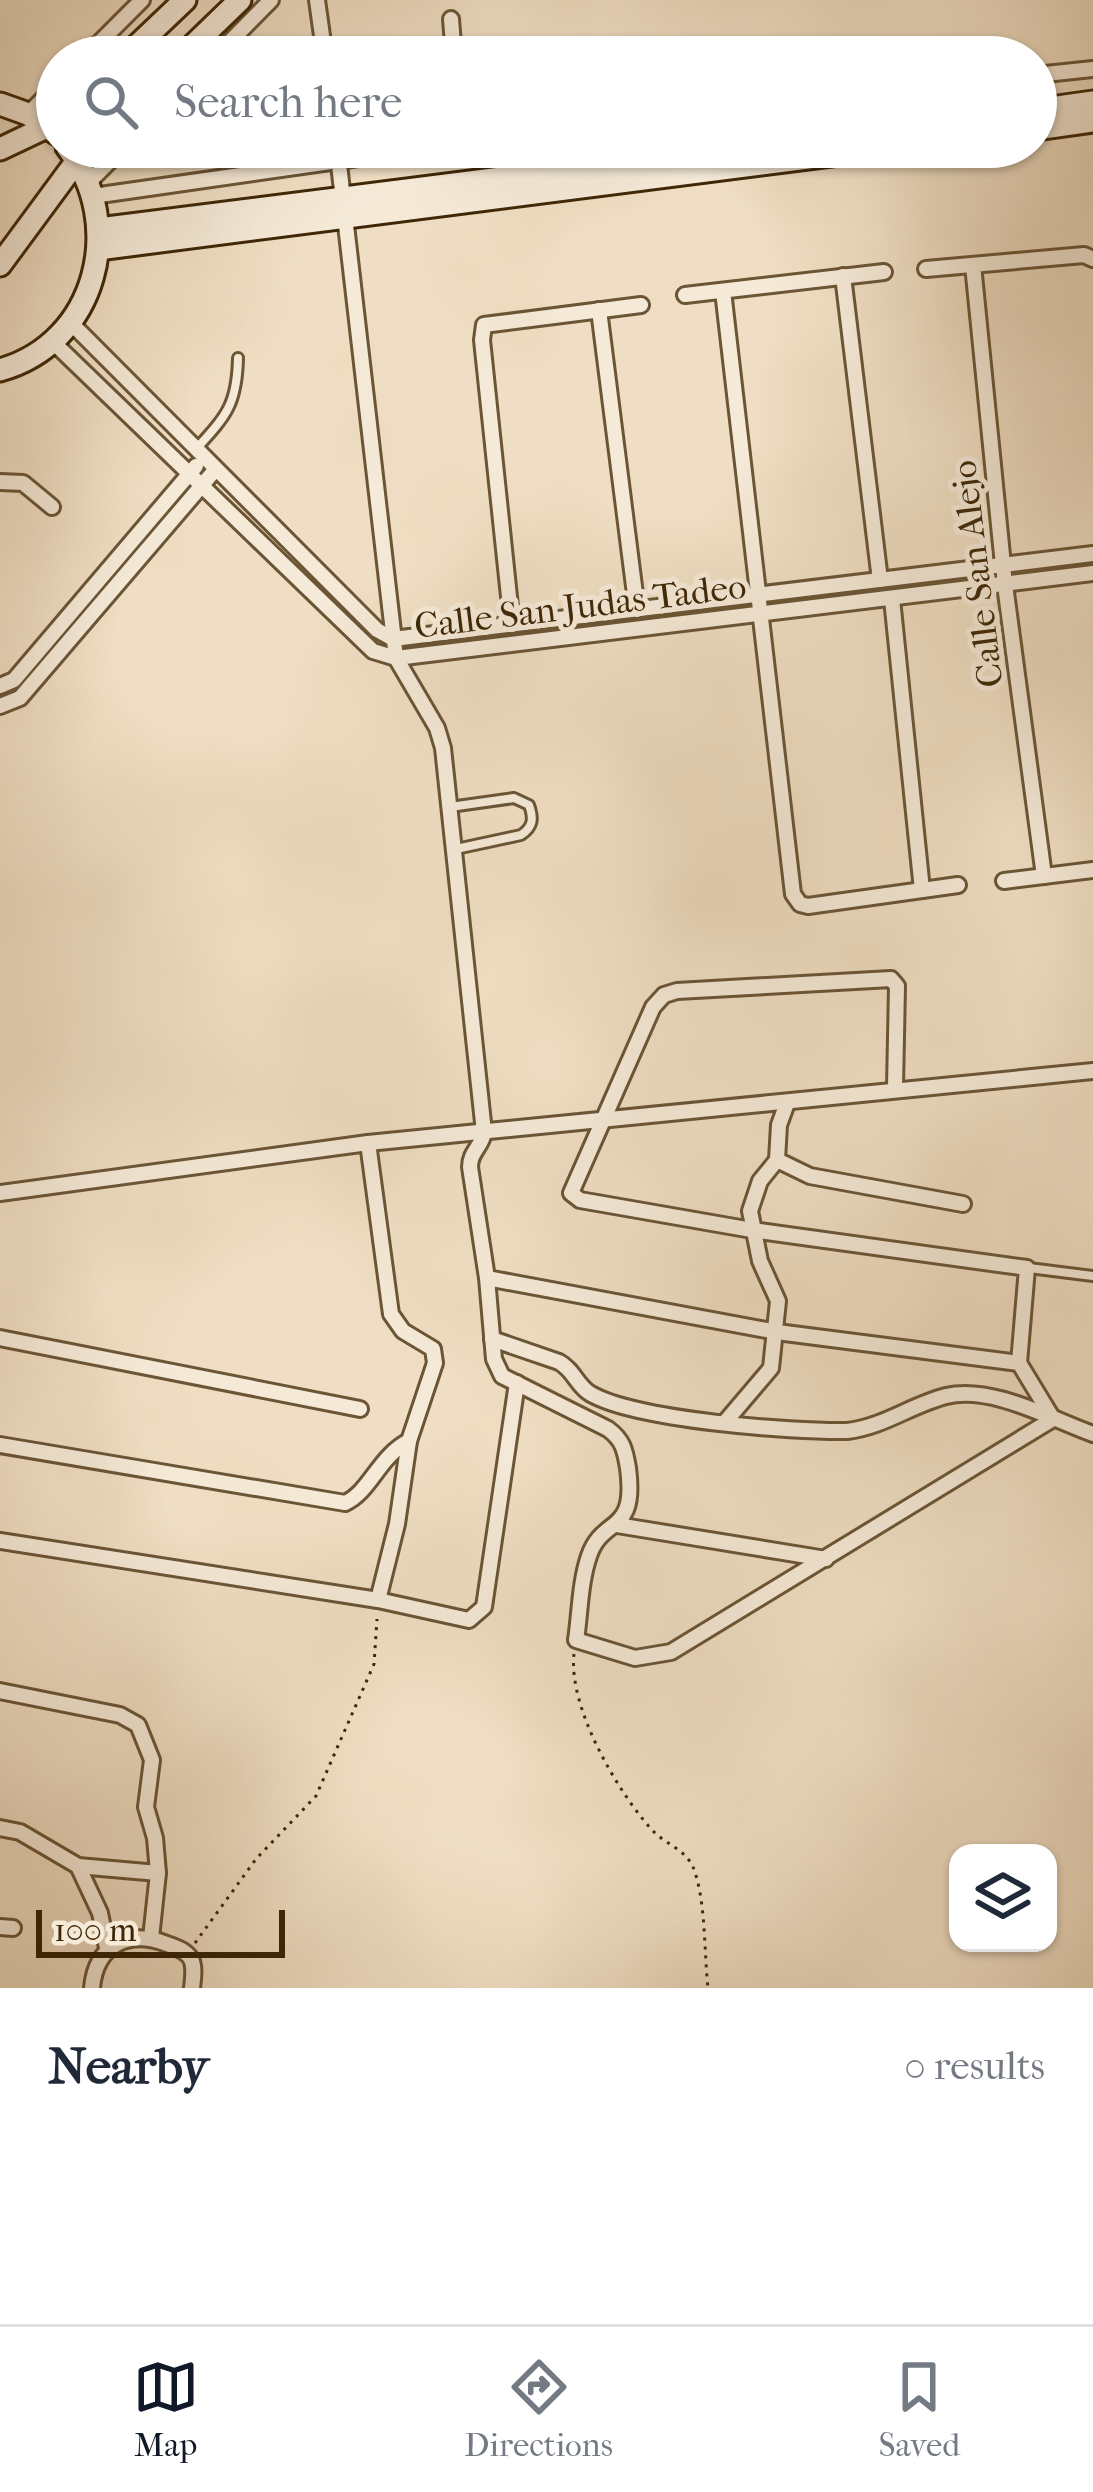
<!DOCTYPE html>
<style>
:root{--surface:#fff;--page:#f6f6f7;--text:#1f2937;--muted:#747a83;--line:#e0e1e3;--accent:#111827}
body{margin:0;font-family:"IM FELL French Canon",serif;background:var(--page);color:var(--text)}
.controls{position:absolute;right:36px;bottom:36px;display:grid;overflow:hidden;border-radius:24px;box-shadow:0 3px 9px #0004}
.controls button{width:108px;height:108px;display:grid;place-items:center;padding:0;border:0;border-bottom:3px solid var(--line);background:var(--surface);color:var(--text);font:60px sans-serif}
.scale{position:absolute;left:36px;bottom:30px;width:249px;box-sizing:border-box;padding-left:12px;border:6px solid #3f2706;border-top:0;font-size:33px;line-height:42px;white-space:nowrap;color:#3f2706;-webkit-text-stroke:9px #f5ead8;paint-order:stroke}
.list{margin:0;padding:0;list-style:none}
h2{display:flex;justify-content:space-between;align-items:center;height:156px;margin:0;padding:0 48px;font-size:51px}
h2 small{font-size:39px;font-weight:400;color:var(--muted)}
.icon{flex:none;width:66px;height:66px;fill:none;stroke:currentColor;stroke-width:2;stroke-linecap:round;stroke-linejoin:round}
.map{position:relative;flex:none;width:1093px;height:1988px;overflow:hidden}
.search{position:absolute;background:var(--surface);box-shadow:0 3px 9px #0004;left:36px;right:36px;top:36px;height:132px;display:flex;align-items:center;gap:30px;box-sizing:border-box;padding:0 42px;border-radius:66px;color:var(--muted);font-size:45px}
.sheet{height:336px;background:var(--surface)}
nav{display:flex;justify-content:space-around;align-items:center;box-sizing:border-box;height:168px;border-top:3px solid var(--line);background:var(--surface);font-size:33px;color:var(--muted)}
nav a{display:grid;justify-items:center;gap:6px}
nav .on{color:var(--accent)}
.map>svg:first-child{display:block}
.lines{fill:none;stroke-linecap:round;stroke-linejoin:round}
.lane-casing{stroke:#6b5535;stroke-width:14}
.street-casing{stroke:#6b5535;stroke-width:20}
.secondary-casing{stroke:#3f2706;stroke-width:27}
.path{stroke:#3f2706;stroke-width:3;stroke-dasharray:3 6;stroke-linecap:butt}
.lane{stroke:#f5ead8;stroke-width:8}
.street{stroke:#f5ead8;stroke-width:14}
.secondary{stroke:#f5ead8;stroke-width:21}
.labels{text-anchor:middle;stroke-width:10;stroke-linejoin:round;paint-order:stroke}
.street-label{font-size:36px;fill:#3f2706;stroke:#f5ead8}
</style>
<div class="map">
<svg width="1093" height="1988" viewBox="0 0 1093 1988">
<rect width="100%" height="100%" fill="#efdec3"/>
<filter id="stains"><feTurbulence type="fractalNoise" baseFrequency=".00167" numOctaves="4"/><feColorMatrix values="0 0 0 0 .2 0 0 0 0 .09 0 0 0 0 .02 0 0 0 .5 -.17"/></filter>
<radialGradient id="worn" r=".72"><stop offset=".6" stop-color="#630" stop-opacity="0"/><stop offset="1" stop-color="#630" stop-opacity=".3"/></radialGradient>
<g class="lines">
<g class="lane-casing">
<g id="lane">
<path d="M 197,448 C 227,415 237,404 238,358"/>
<path d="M 450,807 L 514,798 L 529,805 C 534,819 533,827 521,835 L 456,849"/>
<polyline points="1029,1268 1093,1276"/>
</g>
</g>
<g class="street-casing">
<g id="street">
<polyline points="317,0 325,57"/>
<polyline points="451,19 454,57"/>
<polyline points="85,57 142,0"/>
<polyline points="215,57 271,0"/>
<polyline points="1036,75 1093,69"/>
<polyline points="28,114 57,85"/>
<path d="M 337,147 L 396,658 L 437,728 L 443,748 L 484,1132 C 482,1147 470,1151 470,1167 L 487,1278 L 494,1359 L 502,1376 L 608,1429 C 623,1440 625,1450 628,1468 C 637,1536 603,1515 589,1556 C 580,1582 580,1613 576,1640 L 635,1658 L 671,1652 L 1053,1419 L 1019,1363 L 777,1332 L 487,1278"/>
<polyline points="88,183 124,147"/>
<polyline points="93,196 436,147"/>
<polyline points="973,265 1005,585 1044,876"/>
<polyline points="926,269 1084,255 1093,259"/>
<polyline points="843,276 880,580"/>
<polyline points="723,291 793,894 800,904 808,906 958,885"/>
<polyline points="685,295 884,272"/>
<polyline points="599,310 637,610"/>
<polyline points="71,323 377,630 393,639 1093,554"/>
<polyline points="53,342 373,651 396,658 1093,573"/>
<polyline points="0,482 23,483 52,507"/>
<polyline points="892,599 922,890"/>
<polyline points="512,625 482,340 484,325 641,305"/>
<polyline points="0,686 14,680 196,466"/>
<polyline points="0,706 20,698 215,470"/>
<polyline points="1004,881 1093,870"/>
<polyline points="895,1088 897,986 891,979 677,991 664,995 653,1007 571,1193 580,1200 752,1230 1027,1268 1019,1363"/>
<polyline points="368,1143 391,1314 403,1331 433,1349 435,1363 409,1441 397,1524 378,1600"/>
<polyline points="777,1160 779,1125 787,1103"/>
<polyline points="0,1193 368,1143 1093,1071"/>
<polyline points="0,1338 360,1409"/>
<path d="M 492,1339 L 559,1362 C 574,1370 577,1386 591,1394 C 637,1420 791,1432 847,1431 C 883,1427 911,1405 946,1396 C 992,1385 1051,1419 1093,1434"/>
<polyline points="726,1421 771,1368 778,1301 760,1261 750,1211 760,1181 777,1160 810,1176 963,1204"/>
<path d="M 0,1445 L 345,1503 C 370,1492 379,1456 409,1441"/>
<polyline points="617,1525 826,1559"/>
<polyline points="0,1541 378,1600 469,1620 484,1607 517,1383"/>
<polyline points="0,1691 120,1715 138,1725 152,1760 146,1807 155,1838 158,1873 151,1938"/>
<polyline points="0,1828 20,1832 78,1866 158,1873"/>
<polyline points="78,1866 100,1913 107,1948"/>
<polyline points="0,1927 13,1928"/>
<path d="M 92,1988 C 96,1945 128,1929 167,1944 C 175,1947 186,1950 191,1959 C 195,1967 193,1979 192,1988"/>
</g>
</g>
<g class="secondary-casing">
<g id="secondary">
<polyline points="125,57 185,0"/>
<polyline points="181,57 240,0"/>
<polyline points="0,104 28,114 57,134"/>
<polyline points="1036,110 1093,102"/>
<polyline points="1036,129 1093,121"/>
<polyline points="0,149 57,122"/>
<polyline points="99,229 744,147"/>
<polyline points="98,249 894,147"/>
<polyline points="0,265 87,147"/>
<path d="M 0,370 C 97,343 127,224 67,147"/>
</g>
</g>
<g class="path">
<path d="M 574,1654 C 568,1707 617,1791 652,1830 C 665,1844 685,1849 693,1867 C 706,1899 704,1953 708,1988"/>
<polyline points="195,1943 256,1859 316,1796 374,1664 377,1619"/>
</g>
<use href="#lane" class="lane"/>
<use href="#street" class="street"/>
<use href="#secondary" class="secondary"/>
</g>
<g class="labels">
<g class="street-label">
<text transform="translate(976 574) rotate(-97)" y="13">Calle San Alejo</text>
<text transform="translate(580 605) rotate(-7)" y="13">Calle San Judas Tadeo</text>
</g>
</g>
<rect width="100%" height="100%" filter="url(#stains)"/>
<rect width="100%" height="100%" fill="url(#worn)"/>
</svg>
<div class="controls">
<button><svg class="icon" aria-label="layers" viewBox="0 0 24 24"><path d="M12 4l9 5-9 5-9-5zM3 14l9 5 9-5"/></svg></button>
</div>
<div class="scale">100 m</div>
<div class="search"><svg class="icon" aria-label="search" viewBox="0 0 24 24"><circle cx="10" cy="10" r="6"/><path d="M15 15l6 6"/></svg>Search here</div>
</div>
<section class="sheet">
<h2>Nearby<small>0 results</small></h2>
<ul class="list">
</ul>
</section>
<nav>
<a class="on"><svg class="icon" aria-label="map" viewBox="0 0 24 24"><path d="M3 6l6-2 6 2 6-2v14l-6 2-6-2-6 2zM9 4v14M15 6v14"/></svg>Map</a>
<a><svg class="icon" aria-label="directions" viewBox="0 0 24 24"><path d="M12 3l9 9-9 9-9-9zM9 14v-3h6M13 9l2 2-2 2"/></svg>Directions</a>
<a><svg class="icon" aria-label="saved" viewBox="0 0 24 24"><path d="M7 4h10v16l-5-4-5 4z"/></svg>Saved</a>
</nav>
